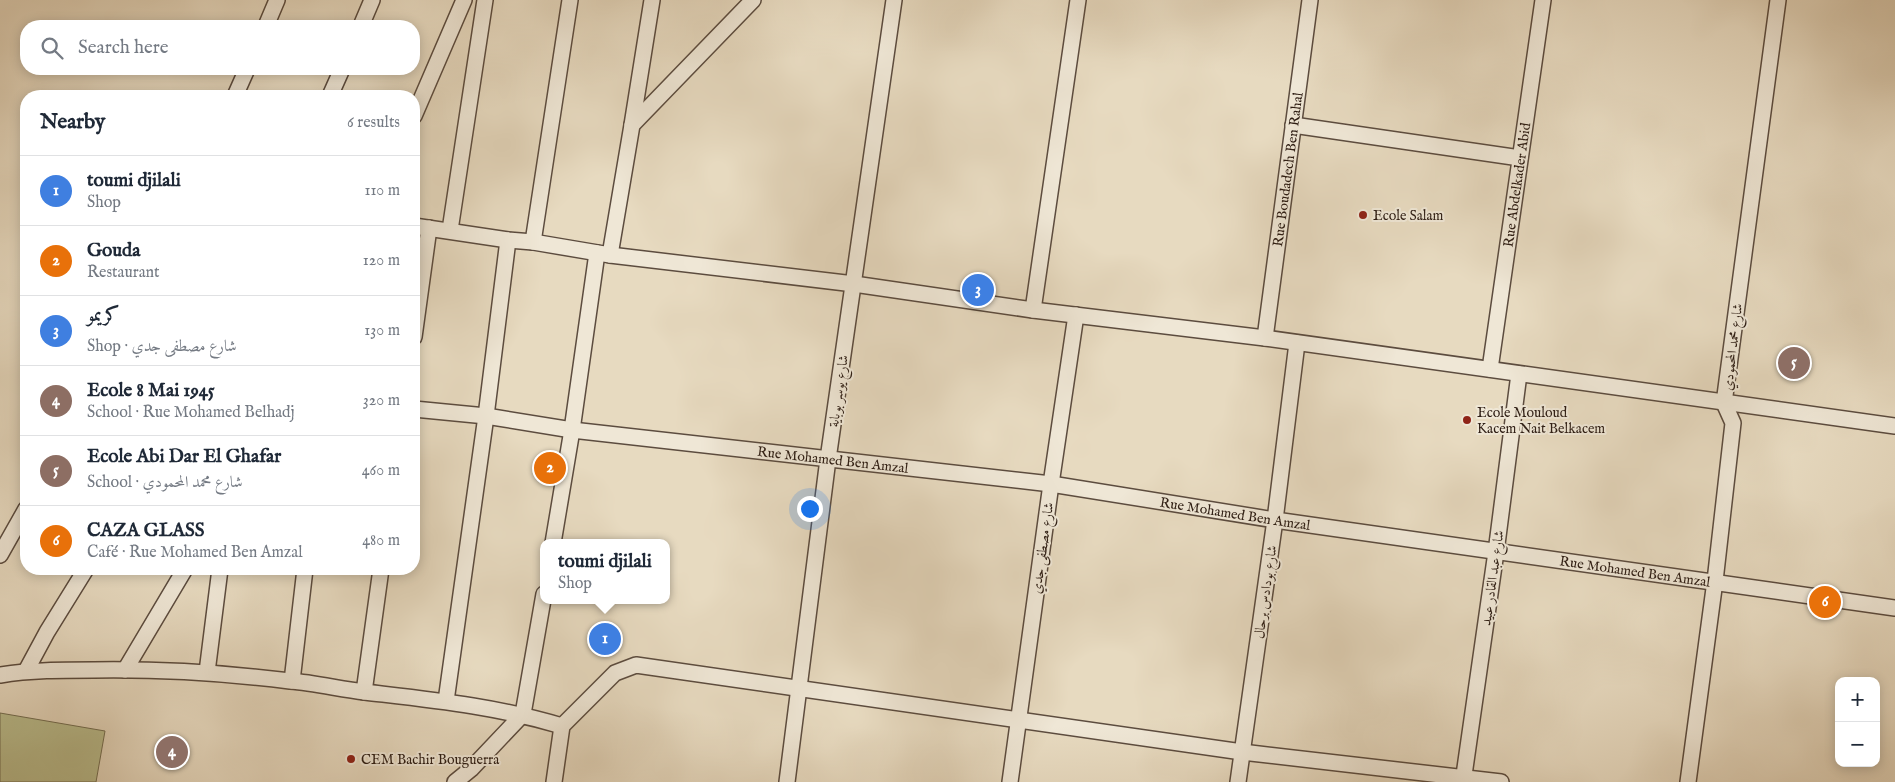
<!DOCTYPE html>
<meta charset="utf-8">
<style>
:root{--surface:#fff;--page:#f2f2f3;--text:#1f2937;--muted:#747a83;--line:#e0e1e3;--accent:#2563eb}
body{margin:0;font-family:"IM FELL English",Amiri,serif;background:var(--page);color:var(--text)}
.controls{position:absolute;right:15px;bottom:15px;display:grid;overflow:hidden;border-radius:10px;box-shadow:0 2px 12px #0003}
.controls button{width:45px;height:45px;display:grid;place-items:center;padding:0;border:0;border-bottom:1px solid var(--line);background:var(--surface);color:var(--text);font:25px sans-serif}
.you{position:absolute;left:809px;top:508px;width:18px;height:18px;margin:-12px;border:4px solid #fff;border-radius:50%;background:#1a73e8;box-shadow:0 0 0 8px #1a73e833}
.badge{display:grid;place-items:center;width:32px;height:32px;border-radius:50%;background:var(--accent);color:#fff;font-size:16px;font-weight:700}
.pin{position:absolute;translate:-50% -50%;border:2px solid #fff;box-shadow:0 1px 5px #0006}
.popup{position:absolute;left:540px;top:539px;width:130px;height:65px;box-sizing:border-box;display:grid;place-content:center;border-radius:10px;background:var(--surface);filter:drop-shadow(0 1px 4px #0005);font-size:16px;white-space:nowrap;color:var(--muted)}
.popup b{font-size:19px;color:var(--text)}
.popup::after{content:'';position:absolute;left:50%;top:100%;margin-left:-10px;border:10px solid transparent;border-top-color:var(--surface)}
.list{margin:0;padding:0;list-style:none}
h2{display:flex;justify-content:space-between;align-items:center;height:65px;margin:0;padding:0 20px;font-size:21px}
h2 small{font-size:16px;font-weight:400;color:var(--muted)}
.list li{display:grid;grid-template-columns:32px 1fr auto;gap:15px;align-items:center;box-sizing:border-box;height:70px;padding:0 20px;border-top:1px solid var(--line)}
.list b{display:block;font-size:19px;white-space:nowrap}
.list p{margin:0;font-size:16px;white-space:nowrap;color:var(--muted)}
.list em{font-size:16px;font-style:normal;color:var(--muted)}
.icon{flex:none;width:28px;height:28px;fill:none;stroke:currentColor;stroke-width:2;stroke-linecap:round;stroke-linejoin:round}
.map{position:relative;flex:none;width:1895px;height:782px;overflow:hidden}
.search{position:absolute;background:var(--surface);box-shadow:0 2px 12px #0003;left:20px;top:20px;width:400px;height:55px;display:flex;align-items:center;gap:12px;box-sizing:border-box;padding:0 18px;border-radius:20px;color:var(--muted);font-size:19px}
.panel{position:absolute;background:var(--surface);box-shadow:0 2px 12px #0003;left:20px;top:90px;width:400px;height:485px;border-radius:20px}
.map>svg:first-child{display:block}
.green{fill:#babe8f;stroke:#746e52}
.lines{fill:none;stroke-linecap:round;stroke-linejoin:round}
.minor-casing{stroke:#5c4c3f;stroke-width:18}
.minor{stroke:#efe7d6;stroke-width:15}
.poi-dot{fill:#8f2418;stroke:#efe7d6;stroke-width:2}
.labels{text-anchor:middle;stroke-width:4;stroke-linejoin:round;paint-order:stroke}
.street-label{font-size:14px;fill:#2d1d14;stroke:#efe7d6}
.poi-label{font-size:14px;fill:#2d1d14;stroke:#efe7d6;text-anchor:start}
</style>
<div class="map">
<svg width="1895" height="782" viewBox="0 0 1895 782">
<rect width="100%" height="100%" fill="#e7dac0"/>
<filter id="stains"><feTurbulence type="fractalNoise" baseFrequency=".004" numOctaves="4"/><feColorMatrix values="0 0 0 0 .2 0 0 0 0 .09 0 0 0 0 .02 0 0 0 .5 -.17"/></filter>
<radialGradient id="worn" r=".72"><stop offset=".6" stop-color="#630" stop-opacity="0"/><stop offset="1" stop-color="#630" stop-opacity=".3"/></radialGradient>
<polygon class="green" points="0,713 105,731 96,782 0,782"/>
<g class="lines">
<g class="minor-casing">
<g id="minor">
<polyline points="266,26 277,0"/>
<polyline points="361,26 372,0"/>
<polyline points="235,96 247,69"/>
<polyline points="330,96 342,69"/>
<polyline points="414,116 464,0"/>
<polyline points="632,125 652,0"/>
<polyline points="1293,125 1520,158"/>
<polyline points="414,226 508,240 533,242 610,255 854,284 1033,310 1265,338 1895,426"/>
<polyline points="450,230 485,0"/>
<polyline points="533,242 570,0"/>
<polyline points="610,255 632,125 753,0"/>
<polyline points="1033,310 1078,0"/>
<polyline points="414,337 429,228"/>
<path id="s1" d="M 1265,338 L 1310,0"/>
<path id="s2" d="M 1490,369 L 1543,0"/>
<path id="s3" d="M 414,409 L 486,416 L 572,430 L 1051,484 L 1275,520 L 1895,608"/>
<polyline points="553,543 572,430 597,253"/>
<polyline points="0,555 26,509"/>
<polyline points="125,670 185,569"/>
<polyline points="26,671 47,632 86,569"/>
<polyline points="207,672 220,569"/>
<path d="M 0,675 C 31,670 62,670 94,670 C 160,669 225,673 290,681 C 315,683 340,689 365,692 C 433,700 495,706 562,726"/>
<polyline points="292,681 305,569"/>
<polyline points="364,692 381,569"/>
<polyline points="446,701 486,416 508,240"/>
<polyline points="455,782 471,769 523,714 544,594"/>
<polyline points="554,782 562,726 615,673 636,665 1242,752 1501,782"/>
<polyline points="787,782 828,459 894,0"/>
<polyline points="1010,782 1051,484 1076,315"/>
<polyline points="1238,782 1275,520 1297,343"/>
<polyline points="1463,782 1496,552 1519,374"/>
<polyline points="1688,782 1715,581 1733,423 1724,403 1778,0"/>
</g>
</g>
<use href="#minor" class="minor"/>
</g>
<g class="poi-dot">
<circle cx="1363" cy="215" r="5"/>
<circle cx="1467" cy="420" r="5"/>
<circle cx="351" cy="759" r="5"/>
</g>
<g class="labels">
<g class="street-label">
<text dy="5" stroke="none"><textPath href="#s1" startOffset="170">Rue Boudadech Ben Rahal</textPath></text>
<text dy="5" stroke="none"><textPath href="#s2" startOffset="186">Rue Abdelkader Abid</textPath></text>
<text transform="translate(1732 347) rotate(-83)" y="5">شارع محمد المحمودي</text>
<text transform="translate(838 391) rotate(-82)" y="5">شارع يوسر بوباية</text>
<text dy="5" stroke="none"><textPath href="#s3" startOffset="422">Rue Mohamed Ben Amzal</textPath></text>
<text dy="5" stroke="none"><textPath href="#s3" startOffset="828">Rue Mohamed Ben Amzal</textPath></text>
<text transform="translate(1042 548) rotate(-82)" y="5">شارع مصطفى جدي</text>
<text dy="5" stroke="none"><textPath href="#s3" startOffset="1232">Rue Mohamed Ben Amzal</textPath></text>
<text transform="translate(1492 578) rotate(-82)" y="5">شارع عبد القادر عبيد</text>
<text transform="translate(1265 592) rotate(-82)" y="5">شارع بودادس برحال</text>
</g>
<g class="poi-label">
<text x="1373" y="220">Ecole Salam</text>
<text x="1477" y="417">Ecole Mouloud<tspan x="1477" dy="16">Kacem Nait Belkacem</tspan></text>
<text x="361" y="764">CEM Bachir Bouguerra</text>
</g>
</g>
<rect width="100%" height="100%" filter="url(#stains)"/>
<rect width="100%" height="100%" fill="url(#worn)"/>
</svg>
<div class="controls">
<button>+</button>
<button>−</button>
</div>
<div class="you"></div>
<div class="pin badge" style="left:605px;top:639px;background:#3f7fe0">1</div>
<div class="popup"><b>toumi djilali</b>Shop</div>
<div class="pin badge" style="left:550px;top:468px;background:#e8710a">2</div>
<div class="pin badge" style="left:978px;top:290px;background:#3f7fe0">3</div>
<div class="pin badge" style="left:172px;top:752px;background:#8d6e63">4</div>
<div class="pin badge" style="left:1794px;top:363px;background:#8d6e63">5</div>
<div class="pin badge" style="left:1825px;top:602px;background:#e8710a">6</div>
<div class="search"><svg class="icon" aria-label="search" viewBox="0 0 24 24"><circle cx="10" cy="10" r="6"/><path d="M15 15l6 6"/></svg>Search here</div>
<section class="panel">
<h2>Nearby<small>6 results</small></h2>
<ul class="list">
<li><span class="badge" style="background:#3f7fe0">1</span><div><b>toumi djilali</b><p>Shop</p></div><em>110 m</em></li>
<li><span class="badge" style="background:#e8710a">2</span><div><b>Gouda</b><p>Restaurant</p></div><em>120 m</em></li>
<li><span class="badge" style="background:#3f7fe0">3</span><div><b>كريمو</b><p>Shop · شارع مصطفى جدي</p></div><em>130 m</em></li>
<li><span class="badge" style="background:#8d6e63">4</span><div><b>Ecole 8 Mai 1945</b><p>School · Rue Mohamed Belhadj</p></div><em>320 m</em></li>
<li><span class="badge" style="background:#8d6e63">5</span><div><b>Ecole Abi Dar El Ghafar</b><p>School · شارع محمد المحمودي</p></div><em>460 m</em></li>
<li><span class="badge" style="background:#e8710a">6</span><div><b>CAZA GLASS</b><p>Café · Rue Mohamed Ben Amzal</p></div><em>480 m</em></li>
</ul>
</section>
</div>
